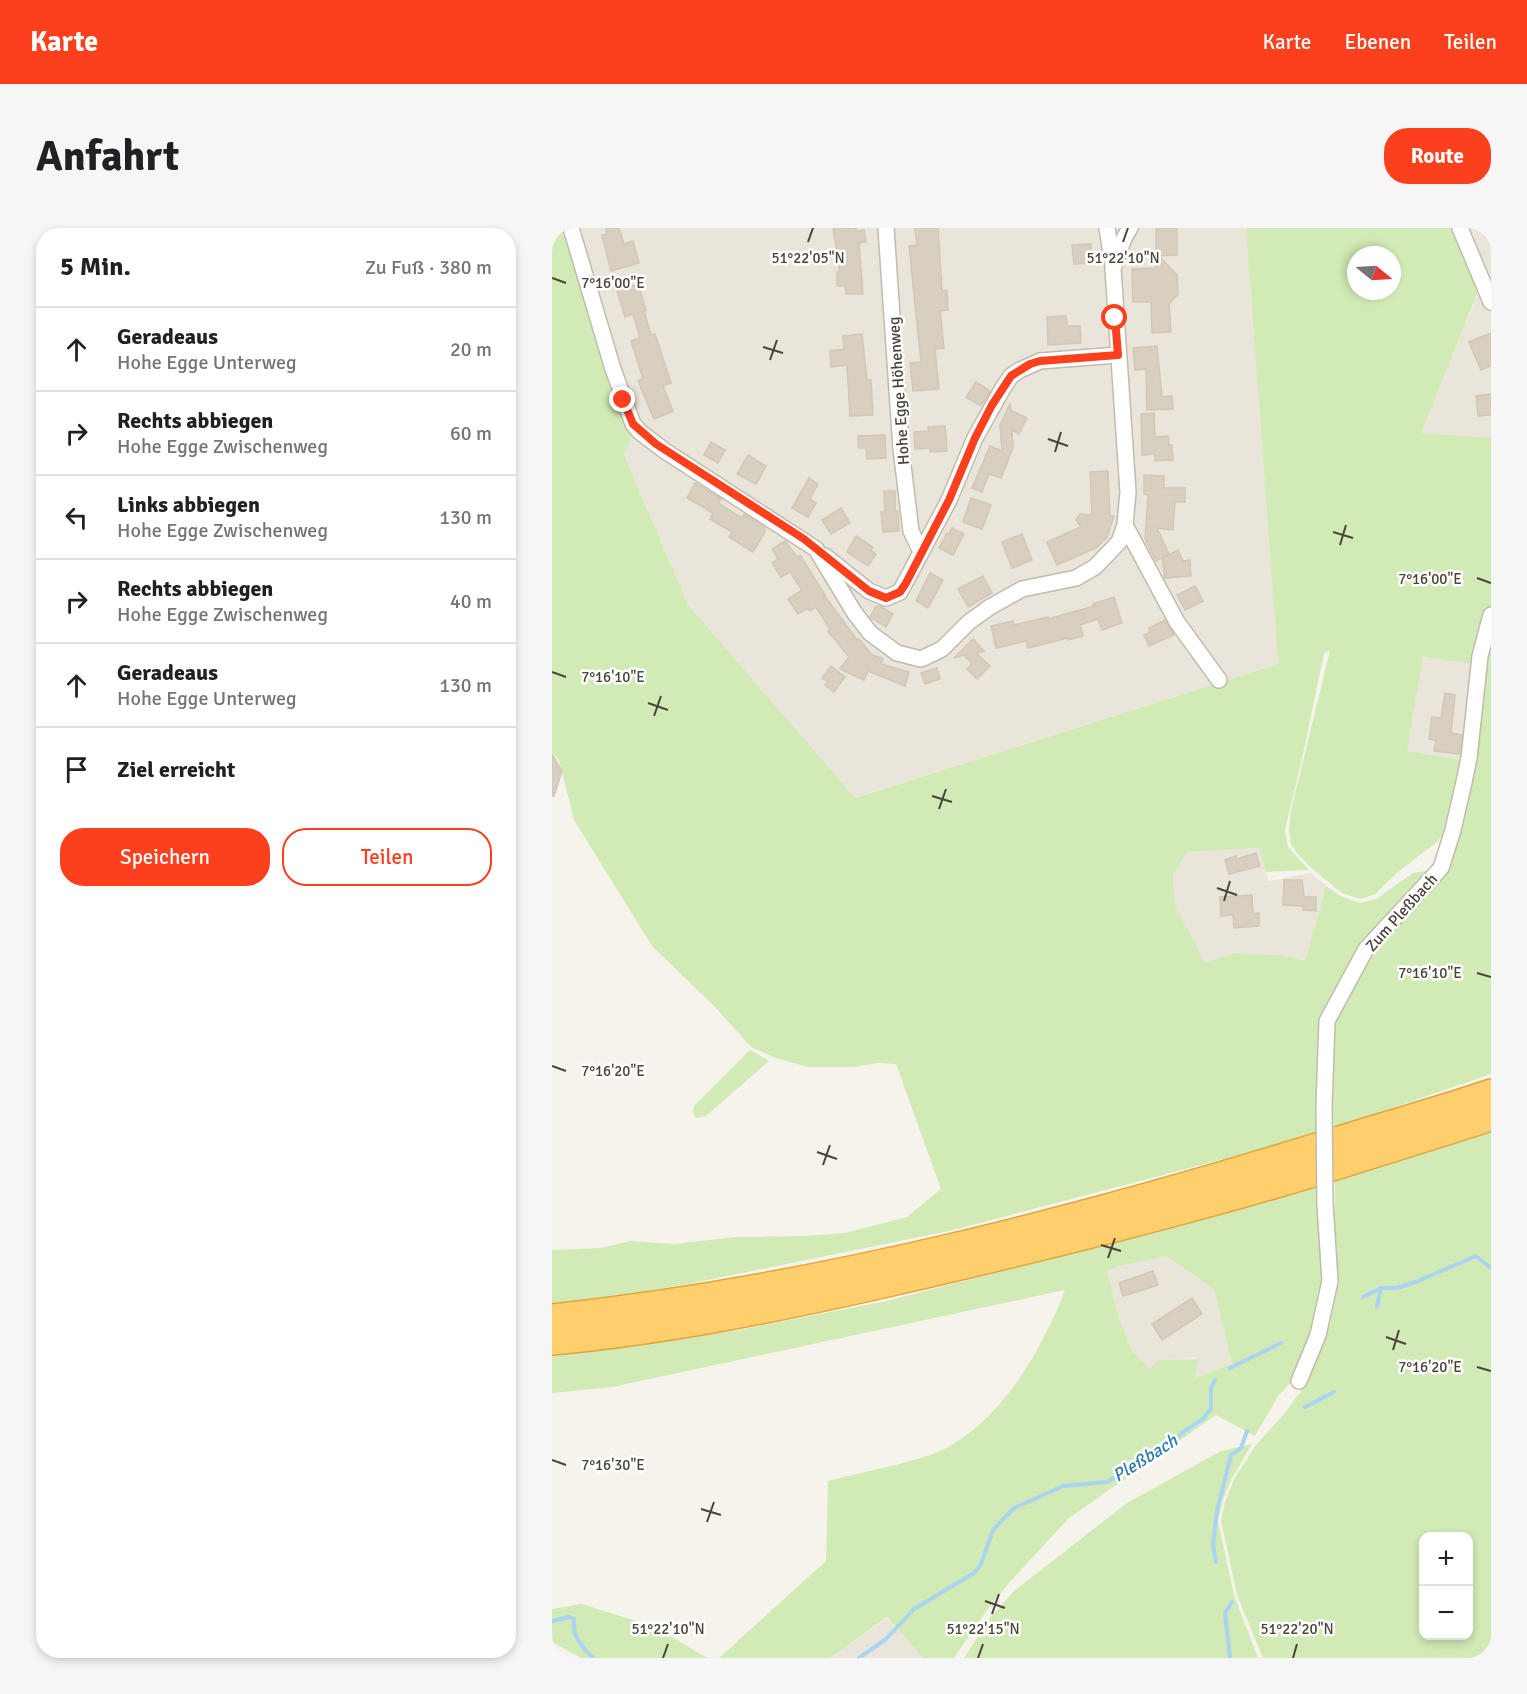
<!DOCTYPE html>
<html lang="de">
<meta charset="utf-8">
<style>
:root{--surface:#fff;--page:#f6f6f6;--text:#202124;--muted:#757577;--line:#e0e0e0;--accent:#fc3f1d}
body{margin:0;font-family:Signika,sans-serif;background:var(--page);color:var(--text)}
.controls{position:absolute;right:18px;bottom:18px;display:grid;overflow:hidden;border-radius:12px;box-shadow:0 3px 9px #0003}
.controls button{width:54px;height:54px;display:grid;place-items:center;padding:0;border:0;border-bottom:2px solid var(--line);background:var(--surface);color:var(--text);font:30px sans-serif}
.compass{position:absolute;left:795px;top:18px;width:54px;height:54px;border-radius:50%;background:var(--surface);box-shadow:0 3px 9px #0003;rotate:108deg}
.stop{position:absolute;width:18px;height:18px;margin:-14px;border:4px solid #fc3f1d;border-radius:50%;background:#fff}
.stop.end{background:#fc3f1d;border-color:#fff;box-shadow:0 2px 6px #0008}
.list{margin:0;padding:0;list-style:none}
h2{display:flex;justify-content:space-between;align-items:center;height:78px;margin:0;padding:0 24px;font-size:26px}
h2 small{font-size:20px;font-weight:400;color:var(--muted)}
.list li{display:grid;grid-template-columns:39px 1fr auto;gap:18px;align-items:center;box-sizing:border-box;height:84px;padding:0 24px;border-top:2px solid var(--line)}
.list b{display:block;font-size:22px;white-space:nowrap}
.list p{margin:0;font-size:20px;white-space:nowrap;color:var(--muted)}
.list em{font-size:20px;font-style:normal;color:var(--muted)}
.actions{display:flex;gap:12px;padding:18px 24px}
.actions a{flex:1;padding:14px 0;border:2px solid var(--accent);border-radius:24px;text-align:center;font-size:21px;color:var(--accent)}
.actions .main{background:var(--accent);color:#fff}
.icon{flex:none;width:33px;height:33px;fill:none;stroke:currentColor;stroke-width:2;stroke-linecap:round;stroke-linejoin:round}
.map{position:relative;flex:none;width:939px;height:1430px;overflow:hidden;border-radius:24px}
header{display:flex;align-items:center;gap:36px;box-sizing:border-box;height:84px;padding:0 30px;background:var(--accent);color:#fff}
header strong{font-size:28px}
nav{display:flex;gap:33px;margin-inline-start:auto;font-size:21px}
.intro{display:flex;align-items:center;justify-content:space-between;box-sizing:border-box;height:144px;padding:0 36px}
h1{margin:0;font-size:42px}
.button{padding:15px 27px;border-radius:24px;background:var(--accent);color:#fff;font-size:21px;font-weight:700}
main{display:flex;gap:36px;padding:0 36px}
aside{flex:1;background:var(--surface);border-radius:24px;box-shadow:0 3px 9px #0003}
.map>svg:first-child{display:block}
.residential{fill:#eae5da}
.green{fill:#d2eab5;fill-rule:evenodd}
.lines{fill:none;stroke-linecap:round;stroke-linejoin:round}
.stream{stroke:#a9d4f2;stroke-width:4}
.building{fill:#d8cfc1;stroke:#d3c7b4;stroke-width:1.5}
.minor-casing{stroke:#c2bbae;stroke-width:18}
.motorway-casing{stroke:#e0a43c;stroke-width:30}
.minor{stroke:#fff;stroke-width:15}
.motorway{stroke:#ffcf6e;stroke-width:27}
.minor-bridge-casing{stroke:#c2bbae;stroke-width:18;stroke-linecap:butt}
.minor-bridge{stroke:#fff;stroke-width:15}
.route{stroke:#fc3f1d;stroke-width:8}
.ticks{fill:none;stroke:#4b4439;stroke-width:2}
.labels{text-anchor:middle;stroke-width:5;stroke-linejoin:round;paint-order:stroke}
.street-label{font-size:16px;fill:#4b4439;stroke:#fff}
.water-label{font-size:18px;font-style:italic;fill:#2e7ab2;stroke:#fff}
.ticks-label{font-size:15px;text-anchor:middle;fill:#4b4439;stroke:#fff;stroke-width:5;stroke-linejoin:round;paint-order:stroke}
</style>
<header>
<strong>Karte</strong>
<nav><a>Karte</a><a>Ebenen</a><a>Teilen</a></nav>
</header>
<div class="intro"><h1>Anfahrt</h1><a class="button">Route</a></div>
<main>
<aside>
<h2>5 Min.<small>Zu Fuß · 380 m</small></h2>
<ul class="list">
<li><svg class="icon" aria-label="ahead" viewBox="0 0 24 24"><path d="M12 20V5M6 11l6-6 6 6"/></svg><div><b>Geradeaus</b><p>Hohe Egge Unterweg</p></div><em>20 m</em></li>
<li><svg class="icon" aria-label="right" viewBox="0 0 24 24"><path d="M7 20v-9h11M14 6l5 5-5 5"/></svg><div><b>Rechts abbiegen</b><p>Hohe Egge Zwischenweg</p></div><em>60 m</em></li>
<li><svg class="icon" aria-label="left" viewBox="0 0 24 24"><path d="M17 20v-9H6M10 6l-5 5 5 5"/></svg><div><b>Links abbiegen</b><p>Hohe Egge Zwischenweg</p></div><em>130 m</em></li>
<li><svg class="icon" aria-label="right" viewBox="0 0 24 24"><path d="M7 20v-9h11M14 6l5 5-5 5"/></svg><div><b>Rechts abbiegen</b><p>Hohe Egge Zwischenweg</p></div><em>40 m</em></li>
<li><svg class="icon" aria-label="ahead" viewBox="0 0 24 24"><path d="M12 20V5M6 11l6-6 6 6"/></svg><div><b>Geradeaus</b><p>Hohe Egge Unterweg</p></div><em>130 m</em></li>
<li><svg class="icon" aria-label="arrive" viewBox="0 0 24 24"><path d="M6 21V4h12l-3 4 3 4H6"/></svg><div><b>Ziel erreicht</b></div></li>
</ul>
<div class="actions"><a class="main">Speichern</a><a>Teilen</a></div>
</aside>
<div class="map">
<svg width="939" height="1430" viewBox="0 0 939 1430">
<rect width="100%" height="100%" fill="#f6f3ec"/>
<g class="residential">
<polygon points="27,0 694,0 726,436 302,570 136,377 72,225 82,205"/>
<polygon points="912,0 939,0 939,210 868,206 932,51"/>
<polygon points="871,429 922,436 910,532 855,523"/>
<polygon points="709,620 716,653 759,645 774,658 753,733 730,727 683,725 653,735 623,677 621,647 635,624"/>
<polygon points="614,1028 662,1061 680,1137 643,1150 645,1130 608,1132 598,1141 580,1123 566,1087 555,1043 564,1039"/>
<polygon points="335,1390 371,1430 278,1430"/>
</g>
<g class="green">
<path d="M 0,0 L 16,0 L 82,204 L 72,226 L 136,377 L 303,570 L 726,436 L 694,0 L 906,0 L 929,56 L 869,205 L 939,210 L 939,376 L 922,436 L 871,429 L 855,523 L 910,532 L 895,600 L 886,613 L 846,644 L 823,666 L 809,671 L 790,665 L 758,639 L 744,624 L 739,616 L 737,602 L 739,582 L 778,423 L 772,425 L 751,526 L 733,602 L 736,619 L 757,642 L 714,644 L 708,620 L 635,624 L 621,647 L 623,677 L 653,735 L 683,725 L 730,727 L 753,733 L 774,658 L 788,668 L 808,675 L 824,671 L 861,645 L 881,642 L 855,674 L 773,791 L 767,906 L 401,1002 L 146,1054 L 50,1071 L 0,1075 L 0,1022 L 49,1020 L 78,1013 L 122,1016 L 184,1009 L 252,1008 L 293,1005 L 355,989 L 389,961 L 344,836 L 326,835 L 302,839 L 256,839 L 224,830 L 199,819 L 163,779 L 100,718 L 22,592 L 7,532 L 0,524 ZM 804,27 L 840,27 L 840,63 L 804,63 Z"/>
<polygon points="939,409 939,846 782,900 780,877 772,878 776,793 816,723 892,640 926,505"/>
<polygon points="198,822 217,833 154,888 144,890 141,884 142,878"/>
<path d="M 939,905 L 939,1430 L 711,1430 L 685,1367 L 669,1293 L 673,1274 L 682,1251 L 704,1217 L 733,1185 L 756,1153 L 782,1054 L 783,951 ZM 872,1308 L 916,1308 L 916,1408 L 872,1408 Z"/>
<path d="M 769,958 L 774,1042 L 761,1109 L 742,1151 L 726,1168 L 703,1208 L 664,1187 L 517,1290 L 456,1356 L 435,1382 L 402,1430 L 371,1430 L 335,1389 L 278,1430 L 167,1430 L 274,1333 L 276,1253 C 310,1244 345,1238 378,1227 C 443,1204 490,1123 513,1062 L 60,1159 L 0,1165 L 0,1123 L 177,1104 L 334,1073 L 618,1001 ZM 614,1028 L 662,1061 L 680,1136 L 643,1150 L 646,1131 L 607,1132 L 598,1141 L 580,1123 L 566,1087 L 555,1043 L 564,1039 Z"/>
<polygon points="700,1216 679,1252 671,1272 666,1293 682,1367 706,1430 412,1430 438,1390 462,1363 575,1275 669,1223"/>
<polygon points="30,1376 103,1399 155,1430 29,1430 0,1414 0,1381"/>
</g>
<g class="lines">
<g class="stream">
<polyline points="811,1069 829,1060 845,1060 866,1053 924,1028 939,1040"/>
<polyline points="825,1078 829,1061"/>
<polyline points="678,1140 729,1115"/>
<polyline points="753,1179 782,1164"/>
<polyline points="664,1334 661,1317 665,1283 679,1227 689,1220 695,1203"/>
<path d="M 0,1393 L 17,1389 L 22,1391 C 20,1408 29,1418 41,1430"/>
<polyline points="307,1430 334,1411 362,1381 422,1345 429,1336 441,1302 462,1280 511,1258 555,1254 620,1216 631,1204 651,1191 659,1181 659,1160 663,1152"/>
<polyline points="678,1430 673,1385 680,1374"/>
</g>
</g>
<g class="building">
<polygon points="54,0 67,0 72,16 81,13 87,35 59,43 50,7 55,6"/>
<polygon points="281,0 304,0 304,3 312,2 314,14 307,15 311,66 294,66 293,58 285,58 285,44 288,44"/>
<polygon points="363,0 386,0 390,63 395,62 396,82 388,83 392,120 383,121 387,161 361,163 358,135 369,134 357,18 365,17"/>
<polygon points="604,0 625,0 625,27 607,28 625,47 626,66 617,76 619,104 600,105 599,74 581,74 580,41 604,40"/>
<polygon points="539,16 540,35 522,36 520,17"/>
<polygon points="86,56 94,82 92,83 99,107 103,106 119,155 111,158 121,183 102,191 86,153 91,151 79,113 88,110 81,86 73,89 65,63"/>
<polygon points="514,88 515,98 528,98 529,115 496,117 495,89"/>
<polygon points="939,105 939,138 929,142 917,114"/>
<polygon points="310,106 315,152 319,152 321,187 298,188 295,137 279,139 278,123 292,121 291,108"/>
<polygon points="605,118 610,169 620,168 621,181 595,182 594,141 583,142 581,120"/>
<polygon points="424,154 438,163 429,178 414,169"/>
<polygon points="939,166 939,187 926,188 924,168"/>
<polygon points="458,176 459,182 475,190 467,206 460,202 461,220 449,250 437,246 430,264 420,260 438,218 450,223 448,197"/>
<polygon points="602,185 603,209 616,208 617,217 620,217 621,232 603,233 603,226 590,227 589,186"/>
<polygon points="393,198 395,223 378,224 378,220 363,221 362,204 377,203 376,199"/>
<polygon points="333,207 334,230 315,231 314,220 306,220 306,208"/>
<polygon points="159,214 173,222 166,235 152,227"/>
<polygon points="196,227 214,238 204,256 185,246"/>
<polygon points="556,243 558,288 562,288 555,309 544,320 505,337 495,314 529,299 524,292 528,286 540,287 538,244"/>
<polygon points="592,247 612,248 612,260 633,260 633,274 623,274 621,302 605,300 617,326 604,333 593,311 596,267 592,266"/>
<polygon points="257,250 266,256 258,271 264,275 256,289 240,280"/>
<polygon points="143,255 169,271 166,275 190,290 192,286 213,300 213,304 201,324 177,309 180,304 158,291 161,285 135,270"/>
<polygon points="332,263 343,263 343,283 346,283 347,303 331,304 329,284 333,284"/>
<polygon points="419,270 439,277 430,301 411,294"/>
<polygon points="289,280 298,295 279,306 270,292"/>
<polygon points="400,300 412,306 401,327 387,320 395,305 397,306"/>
<polygon points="470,306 480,332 460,340 450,314"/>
<polygon points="304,308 321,319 319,323 324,326 316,338 295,324"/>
<polygon points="233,313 245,329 248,327 273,367 271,366 306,413 307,411 319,426 331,431 329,436 357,444 353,458 316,443 312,452 288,441 297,429 276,403 278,401 264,379 258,383 256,380 246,386 236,371 250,362 238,344 229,349 220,335 226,331 220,321"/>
<polygon points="626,322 631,333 638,332 639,348 613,350 610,330"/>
<polygon points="378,345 391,352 376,380 364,373"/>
<polygon points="431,348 440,365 416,379 406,361"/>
<polygon points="643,358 651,373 633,382 625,367"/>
<polygon points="562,369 570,395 550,402 546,391 528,397 531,408 516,412 516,410 476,420 474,413 444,420 439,398 461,393 462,397 496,389 496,391 542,378 541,376"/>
<polygon points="324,378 328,378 341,386 334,399 318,389"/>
<polygon points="613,392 622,407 597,418 592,407 598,404 597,400"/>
<polygon points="421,411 432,423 424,425 438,438 425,451 415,441 420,436 412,427 402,430"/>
<polygon points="279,438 293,449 282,464 273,457 276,454 270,450"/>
<polygon points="385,440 388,451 373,456 369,445"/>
<polygon points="893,465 903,467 899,505 910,507 907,526 882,523 884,512 877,511 880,489 889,490"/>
<polygon points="0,526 10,543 2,568 0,568"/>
<polygon points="704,625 708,638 677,646 673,632 684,628 685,631"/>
<polygon points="732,652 750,652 752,669 764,669 764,683 751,682 751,678 731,677"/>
<polygon points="700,667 701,686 707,685 707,698 682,700 681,687 669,688 668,669"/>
<polygon points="601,1043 606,1057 571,1068 567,1055"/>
<polygon points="640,1070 650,1086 610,1112 600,1096"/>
</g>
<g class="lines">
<g class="minor-casing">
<g id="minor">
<polyline points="19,0 61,141 81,196 88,204 113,223 264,321 302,384 318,405 345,425 369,431 390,421 417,394 438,379 470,361 524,350 543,339 567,314 573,297 576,264 561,41 572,10 578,0"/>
<polyline points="334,0 349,221 359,303 369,324"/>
<polyline points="555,0 561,38"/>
<polyline points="908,0 939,74"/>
<polyline points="573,297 625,394 667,452"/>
<polyline points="273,328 317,363 334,370 348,364 397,272 423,210 451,160 459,148 468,142 488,133 566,127"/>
<polyline points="772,878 775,793 814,721 889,640 901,602 912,554 917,530 928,428 939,387"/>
<polyline points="747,1153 766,1107 778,1053 773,976"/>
</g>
</g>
<g class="motorway-casing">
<g id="motorway">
<path d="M 0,1090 C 266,1061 526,993 781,914 C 834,897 887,883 939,865"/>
<path d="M 0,1113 C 116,1102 231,1079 344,1053 C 483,1021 622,987 758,946 C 819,927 879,908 939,889"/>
</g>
</g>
<use href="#minor" class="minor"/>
<use href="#motorway" class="motorway"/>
<g class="minor-bridge-casing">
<polyline id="minor-bridge" points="772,878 773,976"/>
</g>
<use href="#minor-bridge" class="minor-bridge"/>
</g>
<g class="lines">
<polyline class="route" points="71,172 81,196 104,216 252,311 317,363 334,370 348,364 354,355 397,272 423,210 440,177 459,148 478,136 488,133 566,127 563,90"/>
</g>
<path class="ticks" d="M 256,14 L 261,0M 571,14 L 576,0M 0,50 L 14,55M 211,119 L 231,125M 218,132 L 225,112M 496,211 L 516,218M 503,224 L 509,204M 781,304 L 801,310M 788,317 L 794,297M 925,350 L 939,355M 0,444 L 14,449M 96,475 L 116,482M 102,488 L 109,468M 380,568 L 400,574M 387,581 L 394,561M 665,660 L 685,667M 672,673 L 678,653M 925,745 L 939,749M 0,838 L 14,843M 265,924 L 285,931M 271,937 L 278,917M 549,1017 L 569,1023M 556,1030 L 563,1010M 834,1109 L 854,1116M 841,1122 L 847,1102M 925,1139 L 939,1143M 0,1232 L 14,1237M 149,1281 L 169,1287M 155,1294 L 162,1274M 433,1373 L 453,1380M 440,1386 L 447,1366M 111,1430 L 116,1416M 426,1430 L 431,1416M 741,1430 L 745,1416"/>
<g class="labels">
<g class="street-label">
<text transform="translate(346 163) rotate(-94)" y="6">Hohe Egge Höhenweg</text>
<text transform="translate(849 684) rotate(-48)" y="6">Zum Pleßbach</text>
</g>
<g class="water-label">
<text transform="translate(593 1230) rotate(-32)" y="6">Pleßbach</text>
</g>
</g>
<g class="ticks-label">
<text x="256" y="35">51°22'05"N</text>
<text x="571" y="35">51°22'10"N</text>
<text x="61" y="60">7°16'00"E</text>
<text x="878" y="356">7°16'00"E</text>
<text x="61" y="454">7°16'10"E</text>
<text x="878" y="750">7°16'10"E</text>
<text x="61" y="848">7°16'20"E</text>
<text x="878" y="1144">7°16'20"E</text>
<text x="61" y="1242">7°16'30"E</text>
<text x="116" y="1406">51°22'10"N</text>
<text x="431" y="1406">51°22'15"N</text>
<text x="745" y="1406">51°22'20"N</text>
</g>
</svg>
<div class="controls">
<button>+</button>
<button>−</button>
</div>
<svg class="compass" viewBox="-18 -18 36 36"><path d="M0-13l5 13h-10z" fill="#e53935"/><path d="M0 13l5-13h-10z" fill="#757577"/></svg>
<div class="stop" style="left:563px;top:90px"></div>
<div class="stop end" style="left:71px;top:172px"></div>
</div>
</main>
